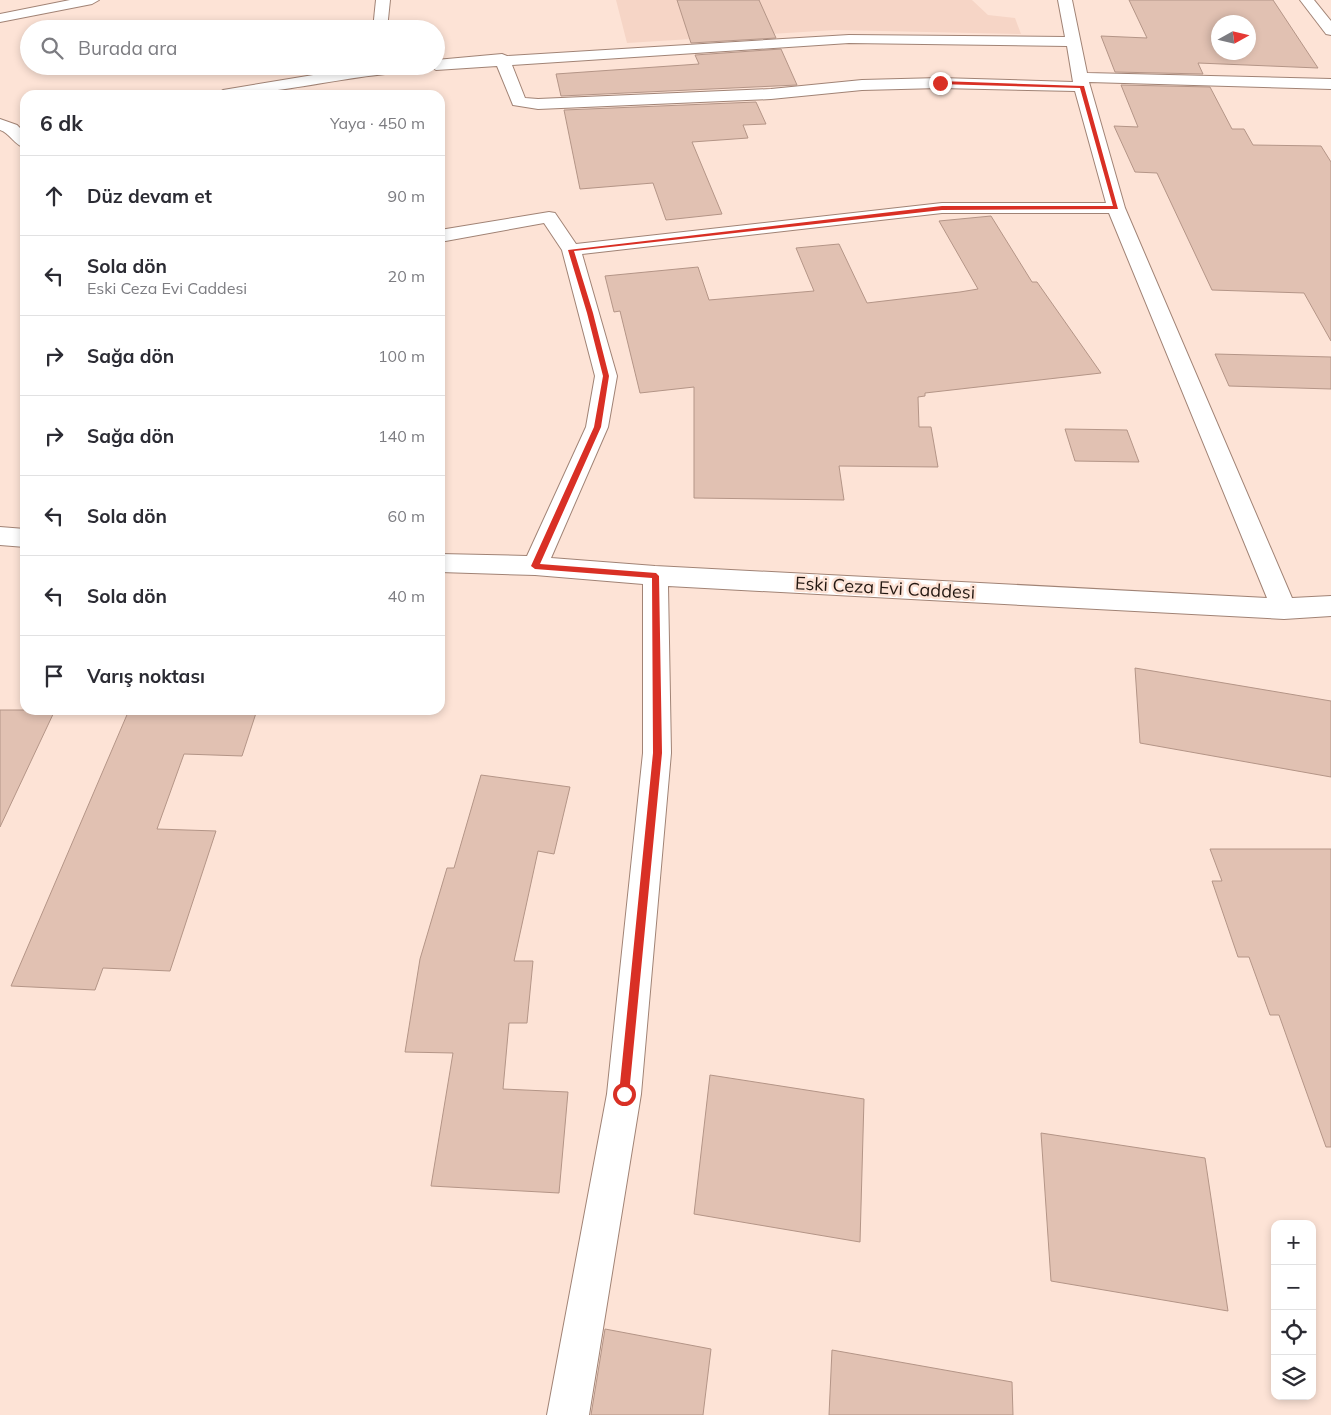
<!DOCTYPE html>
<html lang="tr">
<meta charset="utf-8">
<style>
:root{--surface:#fff;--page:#f7f7f7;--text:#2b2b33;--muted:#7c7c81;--line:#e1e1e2}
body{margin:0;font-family:Mulish,sans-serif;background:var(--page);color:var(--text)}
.controls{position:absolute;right:15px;bottom:15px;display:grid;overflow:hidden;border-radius:10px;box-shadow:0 2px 8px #0003}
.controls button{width:45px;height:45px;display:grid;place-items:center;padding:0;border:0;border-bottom:1px solid var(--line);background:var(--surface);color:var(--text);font:25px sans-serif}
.compass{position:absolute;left:1211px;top:15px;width:45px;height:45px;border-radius:50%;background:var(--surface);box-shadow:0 2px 8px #0003;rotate:82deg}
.stop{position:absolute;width:15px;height:15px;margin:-11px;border:4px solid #d93025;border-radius:50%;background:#fff}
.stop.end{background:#d93025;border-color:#fff;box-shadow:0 1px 5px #0008}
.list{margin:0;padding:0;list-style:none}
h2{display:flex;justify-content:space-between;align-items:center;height:65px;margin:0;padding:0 20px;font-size:21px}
h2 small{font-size:16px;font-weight:400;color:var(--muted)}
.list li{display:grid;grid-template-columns:32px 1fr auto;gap:15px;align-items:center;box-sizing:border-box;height:80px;padding:0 20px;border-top:1px solid var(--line)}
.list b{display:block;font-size:19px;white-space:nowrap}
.list p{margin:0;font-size:16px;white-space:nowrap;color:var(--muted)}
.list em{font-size:16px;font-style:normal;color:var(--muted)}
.icon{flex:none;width:28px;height:28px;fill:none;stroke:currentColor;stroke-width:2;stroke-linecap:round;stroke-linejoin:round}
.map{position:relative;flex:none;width:1331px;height:1415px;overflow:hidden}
.search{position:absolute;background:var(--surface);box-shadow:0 2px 8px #0003;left:20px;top:20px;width:425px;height:55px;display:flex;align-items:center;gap:12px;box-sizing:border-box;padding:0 18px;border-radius:28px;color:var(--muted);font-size:19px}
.panel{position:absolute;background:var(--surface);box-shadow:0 2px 8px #0003;left:20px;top:90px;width:425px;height:625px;border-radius:15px}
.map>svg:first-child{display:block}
.built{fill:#f6d5c6}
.building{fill:#e1c1b2;stroke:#b49587;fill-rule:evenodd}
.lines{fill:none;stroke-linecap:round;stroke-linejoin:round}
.minor-casing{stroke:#a18375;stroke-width:2}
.minor{fill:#fff;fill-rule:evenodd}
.route{fill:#d93025}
.labels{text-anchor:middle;stroke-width:5;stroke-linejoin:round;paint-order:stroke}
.street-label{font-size:18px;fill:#231812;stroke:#fde3d6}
</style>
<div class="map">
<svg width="1331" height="1415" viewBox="0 0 1331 1415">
<rect width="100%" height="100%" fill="#fde3d6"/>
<polygon class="built" points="616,0 972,0 988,15 1015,18 1021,34 836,30 627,43"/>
<g class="building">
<polygon points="677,0 759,0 776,38 691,43"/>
<path d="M 1129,0 L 1273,0 L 1318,68 L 1198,63 L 1203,74 L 1115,72 L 1101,36 L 1147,38 ZM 1218,22 L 1248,22 L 1248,52 L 1218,52 Z"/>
<polygon points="781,49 797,85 561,96 556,74 699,64 695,55"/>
<polygon points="1121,85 1210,87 1232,129 1244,129 1253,145 1321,146 1331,162 1331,341 1304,293 1212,290 1157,173 1135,172 1114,126 1138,127"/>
<polygon points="756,102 766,124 743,125 748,138 692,142 722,214 666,220 653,183 580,189 564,110"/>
<polygon points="991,216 1032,282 1037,282 1101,373 925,393 925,396 918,397 919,427 931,427 938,467 839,466 844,500 694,498 694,387 640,393 620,311 614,312 605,276 698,267 709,300 814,291 796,248 839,244 867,303 960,292 978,289 939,221"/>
<polygon points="1215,354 1331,357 1331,389 1229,386"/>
<polygon points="1065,429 1127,430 1139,462 1075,461"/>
<polygon points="1135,668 1331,701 1331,777 1140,743"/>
<polygon points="0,710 55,710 0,827"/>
<polygon points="129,710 257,710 242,756 184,754 157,829 216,831 170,971 103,968 95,990 11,986"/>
<polygon points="481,775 570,787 554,854 538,851 514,961 533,961 527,1023 509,1023 503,1089 568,1092 559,1193 431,1186 453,1053 405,1052 420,959 447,868 454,868"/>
<polygon points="1210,849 1331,849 1331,1147 1326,1147 1279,1015 1270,1015 1249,957 1238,957 1212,881 1222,881"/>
<polygon points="710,1075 864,1099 860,1242 694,1214"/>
<polygon points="1041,1133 1205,1158 1228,1311 1051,1281"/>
<polygon points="605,1329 711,1349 703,1415 591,1415"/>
<polygon points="832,1350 1012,1382 1013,1415 829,1415"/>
</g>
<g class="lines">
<g class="minor-casing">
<g id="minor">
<polygon points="70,0 99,0 92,4 0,22 0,14"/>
<polygon points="376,0 390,0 387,29 373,29"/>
<path d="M 1058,0 L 1072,0 L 1087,73 L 1331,79 L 1331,89 L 1089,82 L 1125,208 L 1292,598 L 1331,596 L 1331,616 L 1284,619 L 668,586 L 671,753 L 641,1094 L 589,1415 L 547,1415 L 607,1094 L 643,753 L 643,584 L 535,575 L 440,572 L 440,554 L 527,556 L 586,427 L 595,376 L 562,250 L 544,223 L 440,242 L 440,230 L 549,212 L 555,213 L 576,244 L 942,203 L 1106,203 L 1075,91 L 940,88 L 862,90 L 771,99 L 538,109 L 513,105 L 497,66 L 436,70 L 429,66 L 436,66 L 436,60 L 502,54 L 507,56 L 849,35 L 1065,37 ZM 849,43 L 1067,46 L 1073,82 L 940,78 L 862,80 L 771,89 L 538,99 L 525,98 L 512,65 ZM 942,213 L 1109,213 L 1267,598 L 655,566 L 551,558 L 608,427 L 617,376 L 582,254 Z"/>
<polygon points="1300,0 1314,0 1331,21 1331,35 1326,34"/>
<path d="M 368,66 L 425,66 C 419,75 395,73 385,74 C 328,80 273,95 215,95 L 223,90 Z"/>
<path d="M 0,119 L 17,125 L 25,133 L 25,148 C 14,145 10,133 0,130 Z"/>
<polygon points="0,527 25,529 25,547 0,545"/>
</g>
</g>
<use href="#minor" class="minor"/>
</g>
<polygon class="route" points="940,81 1084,86 1118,209 942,210 574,251 593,313 609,376 601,427 540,564 656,573 659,576 662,753 629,1094 624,1099 619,1094 653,753 652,578 535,569 531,566 594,427 603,376 587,313 568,250 942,206 1113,206 1080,88 938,84"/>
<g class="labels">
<g class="street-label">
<text transform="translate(885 588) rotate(3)" y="6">Eski Ceza Evi Caddesi</text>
</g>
</g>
</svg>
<div class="controls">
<button>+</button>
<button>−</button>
<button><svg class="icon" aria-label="locate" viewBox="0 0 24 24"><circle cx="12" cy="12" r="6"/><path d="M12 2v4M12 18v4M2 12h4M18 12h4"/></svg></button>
<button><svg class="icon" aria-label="layers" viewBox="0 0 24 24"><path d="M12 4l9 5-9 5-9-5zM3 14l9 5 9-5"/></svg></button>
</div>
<svg class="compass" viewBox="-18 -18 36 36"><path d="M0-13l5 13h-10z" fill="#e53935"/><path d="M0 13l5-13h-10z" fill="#7c7c81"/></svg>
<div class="stop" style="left:624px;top:1094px"></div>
<div class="stop end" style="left:940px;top:83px"></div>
<div class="search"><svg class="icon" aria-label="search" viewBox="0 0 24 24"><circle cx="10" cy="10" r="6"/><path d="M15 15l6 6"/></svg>Burada ara</div>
<section class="panel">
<h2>6 dk<small>Yaya · 450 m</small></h2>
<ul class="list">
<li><svg class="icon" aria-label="ahead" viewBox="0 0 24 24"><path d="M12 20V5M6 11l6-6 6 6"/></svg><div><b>Düz devam et</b></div><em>90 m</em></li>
<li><svg class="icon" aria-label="left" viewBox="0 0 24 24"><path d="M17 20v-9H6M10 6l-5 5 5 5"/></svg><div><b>Sola dön</b><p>Eski Ceza Evi Caddesi</p></div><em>20 m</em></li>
<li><svg class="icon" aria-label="right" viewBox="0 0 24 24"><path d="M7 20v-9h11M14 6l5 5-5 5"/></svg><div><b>Sağa dön</b></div><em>100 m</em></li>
<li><svg class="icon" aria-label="right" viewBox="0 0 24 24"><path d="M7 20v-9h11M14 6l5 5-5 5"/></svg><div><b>Sağa dön</b></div><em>140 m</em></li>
<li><svg class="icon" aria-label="left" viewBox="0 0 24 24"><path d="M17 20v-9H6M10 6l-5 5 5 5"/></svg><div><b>Sola dön</b></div><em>60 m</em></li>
<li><svg class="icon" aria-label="left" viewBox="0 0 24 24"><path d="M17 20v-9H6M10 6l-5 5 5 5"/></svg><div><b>Sola dön</b></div><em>40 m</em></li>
<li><svg class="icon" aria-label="arrive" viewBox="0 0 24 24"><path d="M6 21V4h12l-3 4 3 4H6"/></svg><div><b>Varış noktası</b></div></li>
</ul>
</section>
</div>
